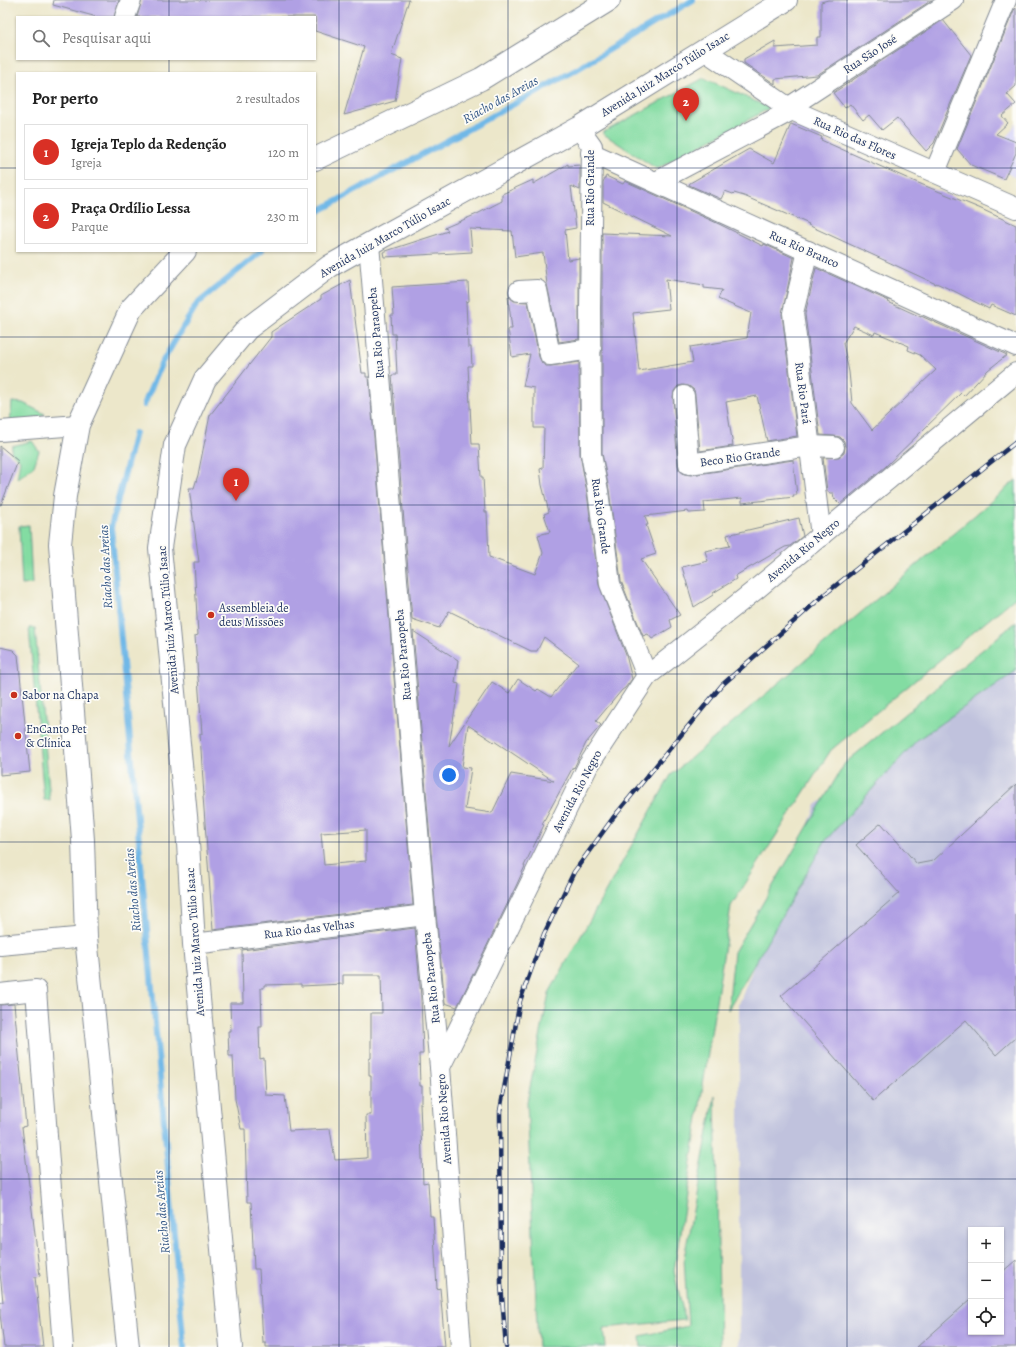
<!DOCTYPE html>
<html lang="pt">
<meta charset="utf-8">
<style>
:root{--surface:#fff;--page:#f6f6f6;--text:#222;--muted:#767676;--line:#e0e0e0;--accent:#d93025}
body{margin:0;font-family:Alegreya,serif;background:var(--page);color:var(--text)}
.controls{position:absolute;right:12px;bottom:12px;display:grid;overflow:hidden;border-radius:0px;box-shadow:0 1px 3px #0004}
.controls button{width:36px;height:36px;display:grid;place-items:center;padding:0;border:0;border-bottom:1px solid var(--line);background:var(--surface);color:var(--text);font:20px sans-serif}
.you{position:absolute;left:449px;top:775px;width:14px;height:14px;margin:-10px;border:3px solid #fff;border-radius:50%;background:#1a73e8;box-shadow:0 0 0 6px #1a73e833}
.badge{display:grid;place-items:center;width:26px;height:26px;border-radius:50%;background:var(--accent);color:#fff;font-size:13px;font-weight:700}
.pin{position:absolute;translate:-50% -33px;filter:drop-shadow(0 1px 2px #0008)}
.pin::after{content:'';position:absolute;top:21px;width:14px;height:12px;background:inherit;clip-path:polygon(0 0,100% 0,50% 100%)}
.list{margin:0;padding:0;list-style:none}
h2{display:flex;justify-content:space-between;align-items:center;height:52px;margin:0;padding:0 16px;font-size:17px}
h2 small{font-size:13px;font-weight:400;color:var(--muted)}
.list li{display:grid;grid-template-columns:26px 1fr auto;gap:12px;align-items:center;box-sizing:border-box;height:56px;margin:0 8px 8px;padding:0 8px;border:1px solid var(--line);border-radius:0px}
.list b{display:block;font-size:15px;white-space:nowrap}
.list p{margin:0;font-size:13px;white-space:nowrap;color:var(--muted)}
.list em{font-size:13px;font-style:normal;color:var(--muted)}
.icon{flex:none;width:22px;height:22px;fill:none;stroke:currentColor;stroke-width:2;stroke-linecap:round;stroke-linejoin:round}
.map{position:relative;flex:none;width:1016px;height:1347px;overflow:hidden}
.search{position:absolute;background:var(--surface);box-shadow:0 1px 3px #0004;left:16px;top:16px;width:300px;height:44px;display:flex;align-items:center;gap:10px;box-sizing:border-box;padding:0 14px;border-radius:0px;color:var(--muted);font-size:15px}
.panel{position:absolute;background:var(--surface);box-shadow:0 1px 3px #0004;left:16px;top:72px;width:300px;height:180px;border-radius:0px}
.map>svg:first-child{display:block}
.built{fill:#d9d7f8}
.industrial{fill:#c0c2dd;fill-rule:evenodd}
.green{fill:#83dca2;stroke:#4f8680}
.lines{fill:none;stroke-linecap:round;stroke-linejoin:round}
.stream{stroke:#70b8e7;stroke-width:6}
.building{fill:#b0a0e4;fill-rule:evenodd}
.minor-casing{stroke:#848b94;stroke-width:22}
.major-casing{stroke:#848b94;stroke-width:24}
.minor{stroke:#fff;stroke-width:20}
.major{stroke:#fff;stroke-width:22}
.rail-casing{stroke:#1b2f5e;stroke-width:4.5}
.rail{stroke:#fdfcf7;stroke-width:3;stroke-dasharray:9;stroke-linecap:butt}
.grid{fill:none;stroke:#1b2f5e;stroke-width:1;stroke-opacity:0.55}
.poi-dot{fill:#c8321e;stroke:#fdfcf7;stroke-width:1.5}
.labels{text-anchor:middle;stroke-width:3.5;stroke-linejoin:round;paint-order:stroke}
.street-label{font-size:12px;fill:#1b2f5e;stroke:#fdfcf7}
.poi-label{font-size:12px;fill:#1b2f5e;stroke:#fdfcf7;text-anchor:start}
.water-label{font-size:13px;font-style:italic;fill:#355887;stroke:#fdfcf7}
</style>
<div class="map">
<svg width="1016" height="1347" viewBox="0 0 1016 1347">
<rect width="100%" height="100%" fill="#fdfcf7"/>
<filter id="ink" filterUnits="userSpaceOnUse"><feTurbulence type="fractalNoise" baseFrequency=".025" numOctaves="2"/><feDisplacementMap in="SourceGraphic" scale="8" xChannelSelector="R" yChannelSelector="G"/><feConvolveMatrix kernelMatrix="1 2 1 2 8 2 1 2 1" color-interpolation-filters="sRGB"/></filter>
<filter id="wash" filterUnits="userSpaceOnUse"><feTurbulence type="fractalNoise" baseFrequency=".012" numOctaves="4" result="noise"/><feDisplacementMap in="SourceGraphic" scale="16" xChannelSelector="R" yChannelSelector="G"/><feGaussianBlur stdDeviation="0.9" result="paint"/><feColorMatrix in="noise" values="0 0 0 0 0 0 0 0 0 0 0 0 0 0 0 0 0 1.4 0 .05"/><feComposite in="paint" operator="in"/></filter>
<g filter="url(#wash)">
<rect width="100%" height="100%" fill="#ece7ca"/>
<polygon class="built" points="1016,123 1016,178 990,164"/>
<path class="industrial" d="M 1016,652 L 1016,1347 L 739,1347 L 739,1004 L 816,805 ZM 971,1230 L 1001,1230 L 1001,1332 L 971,1332 Z"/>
<g class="green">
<polygon points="704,78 770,108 657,169 602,133"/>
<polygon points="12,402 23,403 45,414 35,419 10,423"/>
<polygon points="32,441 39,451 34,466 17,479 20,460 11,452 12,446"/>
<polygon points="1016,480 1016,597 831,750 731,906 674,1271 685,1320 604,1328 606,1347 538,1347 527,1102 549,993 671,775"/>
<polygon points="29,525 32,584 22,585 19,526"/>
<polygon points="1016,622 1016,671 917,740 825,841 728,1010 734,952 845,763"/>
<polygon points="29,628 35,628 50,800 44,800"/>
<polygon points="715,1095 720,1347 641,1347 640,1336 688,1326 684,1258"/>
</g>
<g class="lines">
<g class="stream">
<polyline points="315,213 574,71 693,0"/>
<polyline points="144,405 161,364 197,304 262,251"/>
<polyline points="135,433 111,527 184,1347"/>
</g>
</g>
<g id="blocks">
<g class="building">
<polygon points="54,0 119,0 114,17 97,17 53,5"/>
<polygon points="142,0 196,0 200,1 201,0 409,0 391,55 402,59 395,101 344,115 364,47 315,31 315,17 242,17 239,16 239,17 137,17"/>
<polygon points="828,0 932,0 817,75 775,79 775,84 744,63 744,59 775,41 775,48 817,45 817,37 821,37 821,2"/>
<polygon points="1016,8 1016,86 1007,94 1016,104 1002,116 1008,123 996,134 1016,142 1016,153 1004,179 971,165 957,149 1014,10"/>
<polygon points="943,20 971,55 934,143 926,151 897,118 882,130 869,115 863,120 850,104 845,108 833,93"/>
<polygon points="791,124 822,137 821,140 911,180 979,208 1016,225 1016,316 991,305 989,309 954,291 936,283 936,284 808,225 809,224 744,196 734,193 733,194 725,191 721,199 689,185 690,183 749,149 774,163"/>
<polygon points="568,164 568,166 580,165 580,190 571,186 576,228 565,230 568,260 579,258 579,339 559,342 547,284 543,253 515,257 512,231 470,229 472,252 384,257 383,252 448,231 447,229 444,228 477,214 502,201 502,194 533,180 533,184"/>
<path d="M 606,176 L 623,184 L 625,181 L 719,224 L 763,246 L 764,244 L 794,258 L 782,314 L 797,436 L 767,441 L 757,396 L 726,402 L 733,446 L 700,451 L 695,395 L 694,390 L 689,386 L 683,385 L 678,386 L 674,391 L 673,397 L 678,465 L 679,470 L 684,474 L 691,475 L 793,460 L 797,495 L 793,495 L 794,497 L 742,503 L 742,498 L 704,502 L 705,512 L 689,513 L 688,511 L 645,516 L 648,525 L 646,525 L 656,554 L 641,559 L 680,615 L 670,620 L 672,627 L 652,639 L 648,634 L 643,636 L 621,581 L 609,490 L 602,453 L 602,233 L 672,236 L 603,202 L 603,182 ZM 666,279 L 704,285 L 704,288 L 722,290 L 718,299 L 751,313 L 747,338 L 690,347 L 693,362 L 639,371 L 633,313 L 669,309 Z"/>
<path d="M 816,268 L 889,301 L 888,302 L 921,317 L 921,316 L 1007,355 L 988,370 L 964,396 L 961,393 L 885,467 L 840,504 L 834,498 L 833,493 L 830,493 L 827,491 L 823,458 L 839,457 L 844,453 L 845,447 L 844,441 L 840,437 L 834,436 L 820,435 L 805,314 ZM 854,326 L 874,335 L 875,332 L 909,346 L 908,350 L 920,355 L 936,370 L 872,430 L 852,403 L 849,372 L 843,343 Z"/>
<path d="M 350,280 L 362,373 L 366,373 L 366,377 L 369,377 L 413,905 L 213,930 L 203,796 L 204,796 L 200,734 L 202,734 L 195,636 L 198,635 L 194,562 L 199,562 L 189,488 L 194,488 L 198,475 L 210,415 L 271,337 L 271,332 L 321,299 L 321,296 ZM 366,830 L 366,861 L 324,865 L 321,833 Z"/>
<path d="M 468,282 L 469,301 L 466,302 L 468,347 L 471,347 L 472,366 L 468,366 L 472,444 L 479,444 L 481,477 L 483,477 L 485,512 L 487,512 L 489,557 L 535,574 L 543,553 L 538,535 L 550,532 L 544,514 L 549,512 L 542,485 L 540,469 L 543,468 L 544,428 L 534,428 L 534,388 L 523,386 L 530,354 L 512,357 L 508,329 L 512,329 L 508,297 L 509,297 L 514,301 L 528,302 L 539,357 L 542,363 L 546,366 L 551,366 L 579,362 L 580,454 L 587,493 L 599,585 L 626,655 L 632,679 L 625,688 L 622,690 L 596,721 L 601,725 L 586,743 L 574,768 L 573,767 L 542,824 L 544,825 L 524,866 L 525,866 L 517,884 L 457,1007 L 445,1003 L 436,914 L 413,631 L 458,660 L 455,683 L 459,684 L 449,746 L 492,682 L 509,693 L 518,679 L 536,691 L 538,689 L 551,697 L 578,663 L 544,637 L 537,651 L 531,651 L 449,611 L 439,628 L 412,619 L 392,375 L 397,375 L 395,334 L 392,334 L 391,315 L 394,315 L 392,287 ZM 468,725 L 494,742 L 494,741 L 554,781 L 511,774 L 492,813 L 465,809 L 471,768 L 462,767 Z"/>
<polygon points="0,446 18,461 1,505 0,505"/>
<polygon points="799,518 803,536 790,546 785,547 735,576 736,579 713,593 713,595 694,607 682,567 708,561 705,551 730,546 727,535"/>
<polygon points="0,647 13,650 18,655 30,772 0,775"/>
<polygon points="1016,784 1016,1037 996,1055 966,1020 873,1101 781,996 899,893 856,845 881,823 917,864 933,861"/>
<path d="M 415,928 L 421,997 L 423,1054 L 419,1054 L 420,1086 L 422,1086 L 422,1103 L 420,1103 L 423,1183 L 428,1182 L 430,1216 L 433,1216 L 437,1289 L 440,1288 L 445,1347 L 266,1347 L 266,1343 L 263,1343 L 259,1269 L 254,1269 L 251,1202 L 247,1202 L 245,1129 L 241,1129 L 235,1099 L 233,1056 L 229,1056 L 228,1031 L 231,1031 L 230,1003 L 243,1003 L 242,950 ZM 343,975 L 381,975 L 382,1013 L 371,1013 L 371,1058 L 369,1059 L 369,1076 L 371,1076 L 371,1115 L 366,1115 L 367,1158 L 335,1160 L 330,1129 L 289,1131 L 285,1096 L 266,1095 L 264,1058 L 260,1059 L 259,1027 L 262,1027 L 261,988 L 264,988 L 264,985 L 301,984 L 301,986 L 343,984 Z"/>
<polygon points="14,1004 26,1126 22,1127 40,1276 35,1277 43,1347 4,1347 0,1314 0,1302 3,1302 0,1273 0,1005"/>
<polygon points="1016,1260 1016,1347 917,1347 971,1299 971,1332 1001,1332 1001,1273"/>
</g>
</g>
</g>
<g filter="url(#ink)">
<use href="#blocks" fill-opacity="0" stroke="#848b94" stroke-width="1"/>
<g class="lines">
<g class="minor-casing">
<g id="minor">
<polyline points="125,17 131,0"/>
<polyline points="704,50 792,110 1016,208"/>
<polyline points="788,108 953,0"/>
<polyline points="579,128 592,146 590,309 591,454 598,491 610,584 647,676"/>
<polyline points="591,153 1016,346"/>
<polyline points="935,172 1006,0"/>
<polyline points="656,182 792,110"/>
<polyline points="369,244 425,915 440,1067"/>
<polyline points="808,251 793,313 821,536"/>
<polyline points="519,291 537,290 550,355 591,349"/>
<polyline points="684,396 689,464 810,446 834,447"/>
<polyline points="0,431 78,425"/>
<polyline points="194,944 425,915"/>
<polyline points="0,945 86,937"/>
<polyline points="0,994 36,990 63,1347"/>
<polyline points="461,1347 440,1067 588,766 647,676 754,591 1016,373"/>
</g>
</g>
<g class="major-casing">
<g id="major">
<polyline points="315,159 481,79 609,0"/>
<polyline points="128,1347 86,937 83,840 60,544 65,496 78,425 131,309 185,251"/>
<polyline points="231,1347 194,944 187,826 160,548 175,445 205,379 247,329 330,266 369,244 579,128 786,0"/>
</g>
</g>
<use href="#minor" class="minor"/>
<use href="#major" class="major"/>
<g class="rail-casing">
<polyline id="rail" points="506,1347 501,1284 500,1111 520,1001 544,934 574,872 613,818 722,685 825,594 1016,442"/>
</g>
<use href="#rail" class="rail"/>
</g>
</g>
<path class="grid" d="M 169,0 L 169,17M 339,0 L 339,1347M 508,0 L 508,1347M 677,0 L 677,1347M 847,0 L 847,1347M 169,59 L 169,73M 0,168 L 17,168M 315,168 L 1016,168M 169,251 L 169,1347M 0,337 L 1016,337M 0,505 L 1016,505M 0,674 L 1016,674M 0,842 L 1016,842M 0,1010 L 1016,1010M 0,1179 L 1016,1179"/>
<g class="poi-dot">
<circle cx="211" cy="615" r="4"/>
<circle cx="14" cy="695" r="4"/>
<circle cx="18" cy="736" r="4"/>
</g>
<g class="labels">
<g class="street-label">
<text transform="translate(870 54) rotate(-33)" y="4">Rua São José</text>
<text transform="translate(665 74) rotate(-32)" y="4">Avenida Juiz Marco Túlio Isaac</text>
<text transform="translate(855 138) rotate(24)" y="4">Rua Rio das Flores</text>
<text transform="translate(590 188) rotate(-90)" y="4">Rua Rio Grande</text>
<text transform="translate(385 237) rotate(-30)" y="4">Avenida Juiz Marco Túlio Isaac</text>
<text transform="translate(804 249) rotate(24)" y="4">Rua Rio Branco</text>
<text transform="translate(376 333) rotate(-95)" y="4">Rua Rio Paraopeba</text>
<text transform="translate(803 393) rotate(83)" y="4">Rua Rio Pará</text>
<text transform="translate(740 457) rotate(-8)" y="4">Beco Rio Grande</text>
<text transform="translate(601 516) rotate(82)" y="4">Rua Rio Grande</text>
<text transform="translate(803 550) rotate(-40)" y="4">Avenida Rio Negro</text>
<text transform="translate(168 620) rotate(-95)" y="4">Avenida Juiz Marco Túlio Isaac</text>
<text transform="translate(403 655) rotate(-95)" y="4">Rua Rio Paraopeba</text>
<text transform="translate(577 791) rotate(-62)" y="4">Avenida Rio Negro</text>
<text transform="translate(309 929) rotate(-7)" y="4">Rua Rio das Velhas</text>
<text transform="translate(195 942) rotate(-94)" y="4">Avenida Juiz Marco Túlio Isaac</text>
<text transform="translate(431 978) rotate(-96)" y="4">Rua Rio Paraopeba</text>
<text transform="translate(444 1119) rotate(-94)" y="4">Avenida Rio Negro</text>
</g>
<g class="poi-label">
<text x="219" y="612">Assembleia de<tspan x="219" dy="14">deus Missões</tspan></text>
<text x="22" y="699">Sabor na Chapa</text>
<text x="26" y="733">EnCanto Pet<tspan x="26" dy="14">&amp; Clínica</tspan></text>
</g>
<g class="water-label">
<text transform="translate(500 99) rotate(-29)" y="5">Riacho das Areias</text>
<text transform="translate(105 567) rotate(-93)" y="5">Riacho das Areias</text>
<text transform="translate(132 890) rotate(-95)" y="5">Riacho das Areias</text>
<text transform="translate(161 1212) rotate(-95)" y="5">Riacho das Areias</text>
</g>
</g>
</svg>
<div class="controls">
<button>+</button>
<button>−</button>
<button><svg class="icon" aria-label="locate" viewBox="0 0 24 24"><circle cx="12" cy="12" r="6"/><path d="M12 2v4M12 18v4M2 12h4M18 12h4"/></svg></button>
</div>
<div class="you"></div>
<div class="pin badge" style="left:236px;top:501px">1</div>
<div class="pin badge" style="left:686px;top:121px">2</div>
<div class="search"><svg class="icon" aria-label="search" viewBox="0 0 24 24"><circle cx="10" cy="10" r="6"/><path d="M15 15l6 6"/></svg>Pesquisar aqui</div>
<section class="panel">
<h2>Por perto<small>2 resultados</small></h2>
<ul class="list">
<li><span class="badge">1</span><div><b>Igreja Teplo da Redenção</b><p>Igreja</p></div><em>120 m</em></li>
<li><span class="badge">2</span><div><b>Praça Ordílio Lessa</b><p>Parque</p></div><em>230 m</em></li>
</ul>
</section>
</div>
